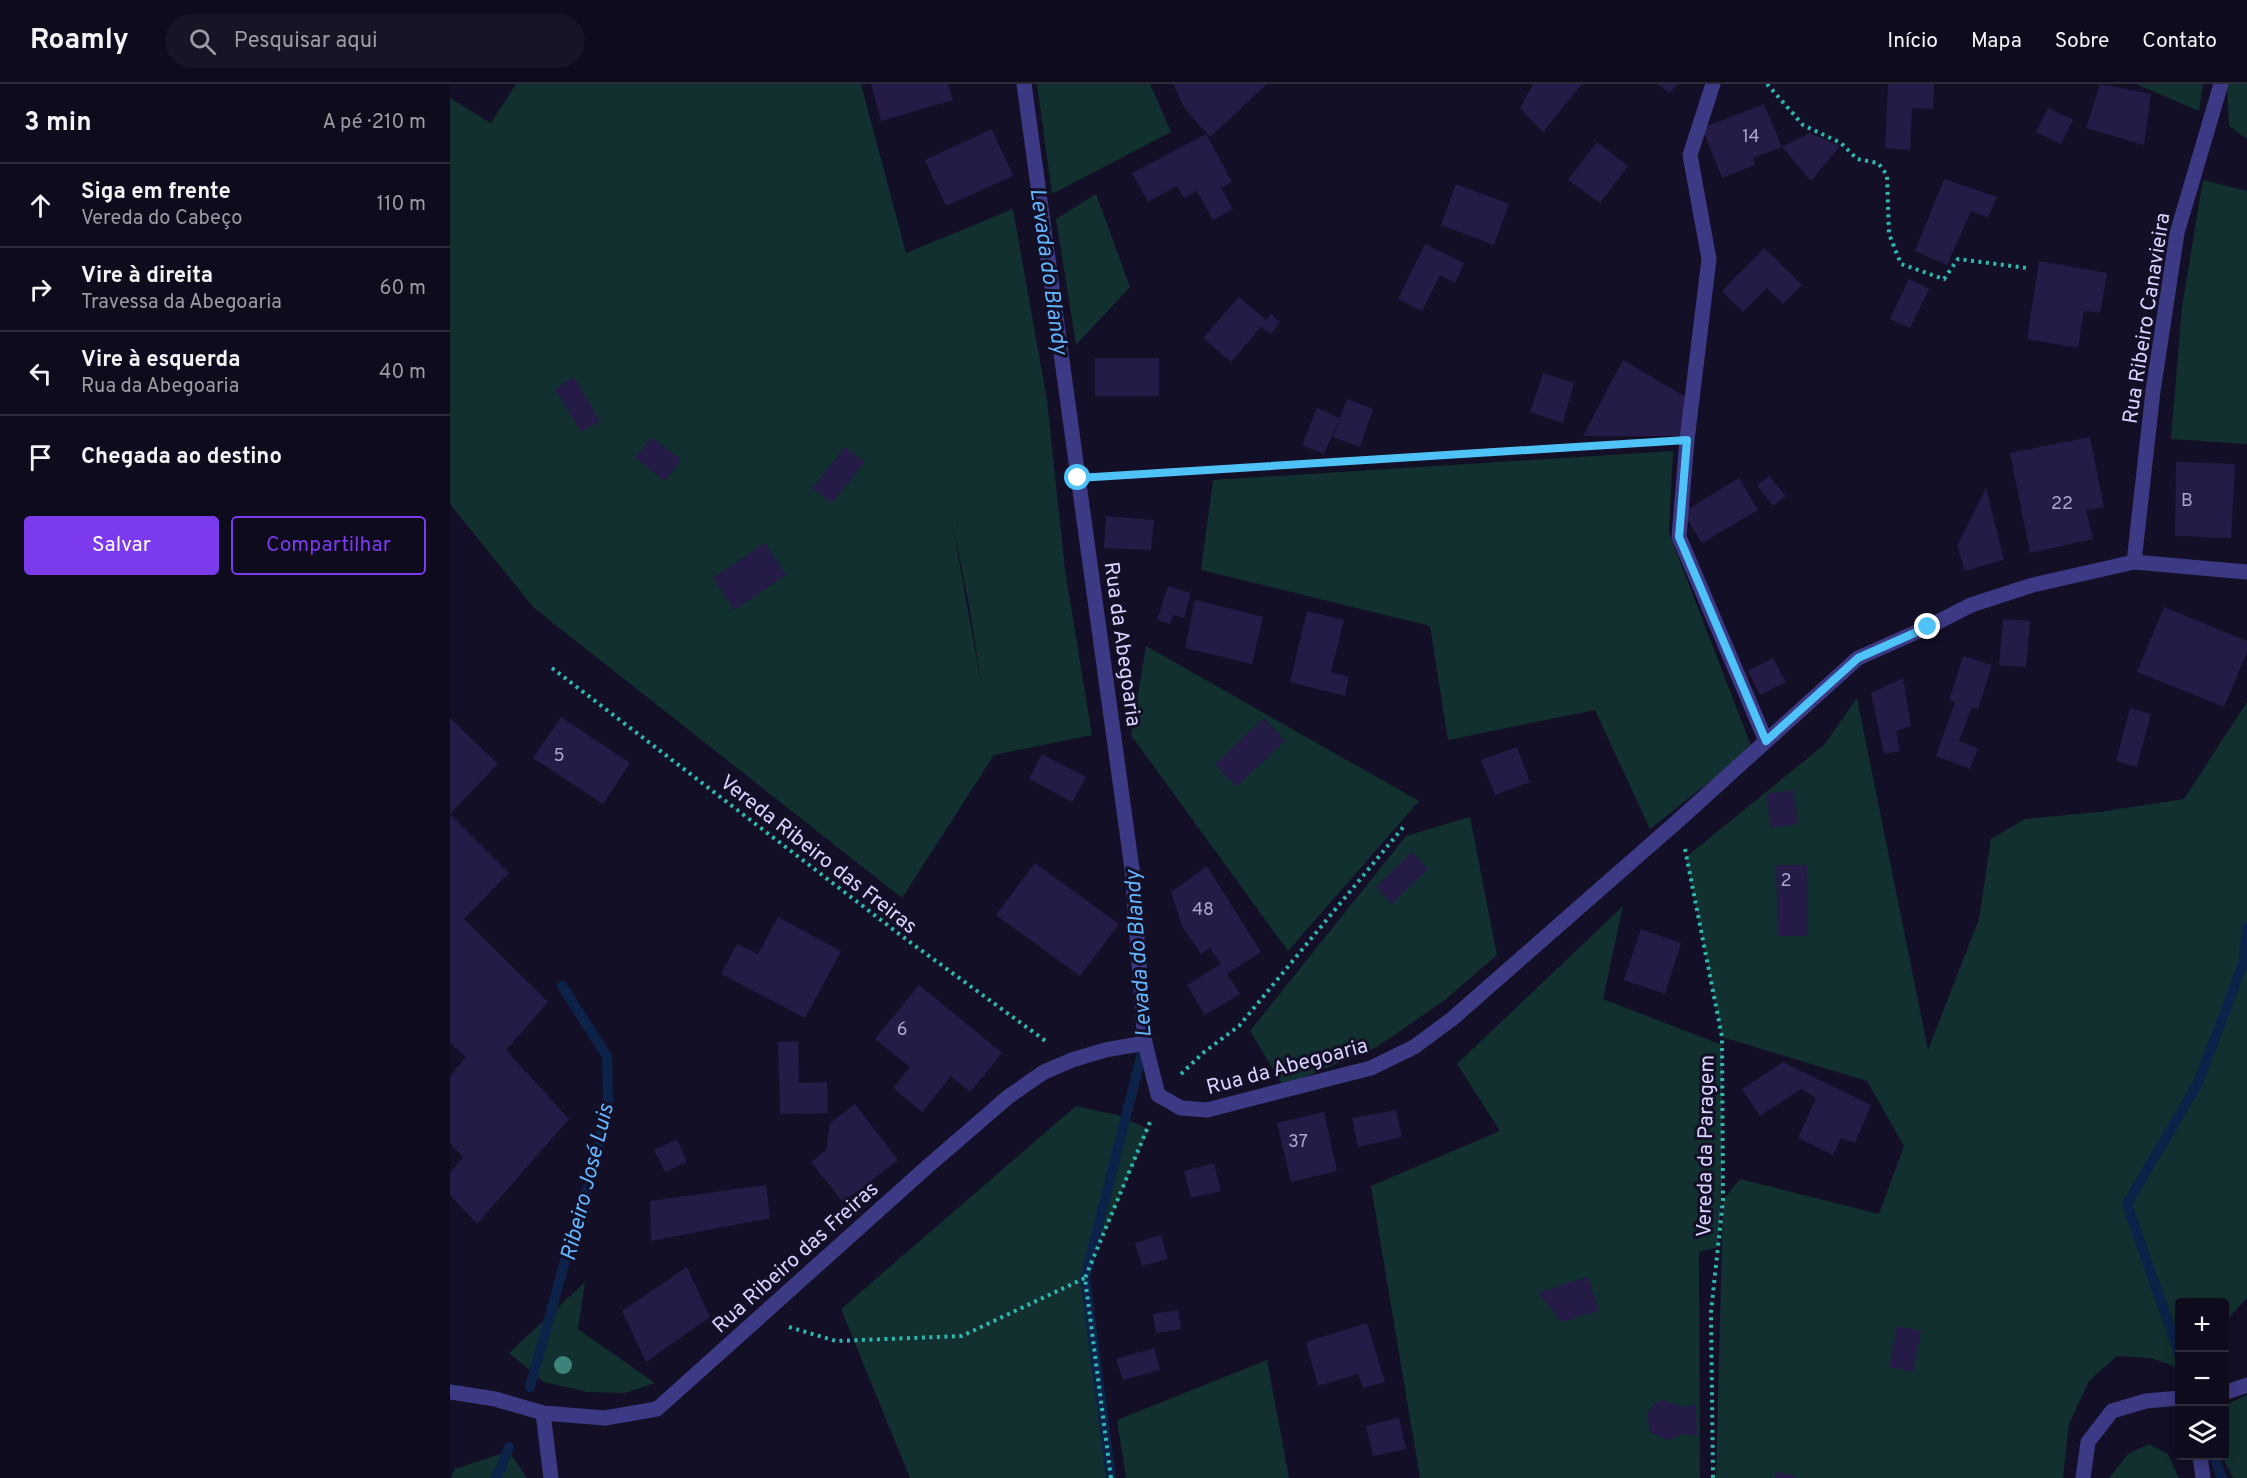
<!DOCTYPE html>
<html lang="pt">
<meta charset="utf-8">
<style>
:root{--surface:#0e0b1c;--page:#171425;--text:#f1f3f6;--muted:#9b9ba3;--line:#2e2b3b;--accent:#7c3aed}
body{margin:0;font-family:Overpass,sans-serif;background:var(--page);color:var(--text)}
.controls{position:absolute;right:18px;bottom:18px;display:grid;overflow:hidden;border-radius:6px;box-shadow:0 3px 15px #0003}
.controls button{width:54px;height:54px;display:grid;place-items:center;padding:0;border:0;border-bottom:2px solid var(--line);background:var(--surface);color:var(--text);font:30px sans-serif}
.stop{position:absolute;width:18px;height:18px;margin:-14px;border:4px solid #4fc3f7;border-radius:50%;background:#fff}
.stop.end{background:#4fc3f7;border-color:#fff;box-shadow:0 2px 6px #0008}
.list{margin:0;padding:0;list-style:none}
h2{display:flex;justify-content:space-between;align-items:center;height:78px;margin:0;padding:0 24px;font-size:26px}
h2 small{font-size:20px;font-weight:400;color:var(--muted)}
.list li{display:grid;grid-template-columns:39px 1fr auto;gap:18px;align-items:center;box-sizing:border-box;height:84px;padding:0 24px;border-top:2px solid var(--line)}
.list b{display:block;font-size:22px;white-space:nowrap}
.list p{margin:0;font-size:20px;white-space:nowrap;color:var(--muted)}
.list em{font-size:20px;font-style:normal;color:var(--muted)}
.actions{display:flex;gap:12px;padding:18px 24px}
.actions a{flex:1;padding:14px 0;border:2px solid var(--accent);border-radius:6px;text-align:center;font-size:21px;color:var(--accent)}
.actions .main{background:var(--accent);color:#fff}
.icon{flex:none;width:33px;height:33px;fill:none;stroke:currentColor;stroke-width:2;stroke-linecap:round;stroke-linejoin:round}
.map{position:relative;flex:none;width:1797px;height:1394px;overflow:hidden}
header{display:flex;align-items:center;gap:36px;box-sizing:border-box;height:84px;padding:0 30px;background:var(--surface);border-bottom:2px solid var(--line)}
header strong{font-size:28px}
nav{display:flex;gap:33px;margin-inline-start:auto;font-size:21px}
.search{width:420px;height:54px;background:var(--page);display:flex;align-items:center;gap:15px;box-sizing:border-box;padding:0 21px;border-radius:33px;color:var(--muted);font-size:22px}
main{display:flex}
aside{flex:1;background:var(--surface)}
.map>svg:first-child{display:block}
.green{fill:#12302f;fill-rule:evenodd}
.lines{fill:none;stroke-linecap:round;stroke-linejoin:round}
.stream{stroke:#0c2248;stroke-width:10}
.building{fill:#241b47}
.path{stroke:#2fb8b0;stroke-width:4;stroke-dasharray:3 4.5;stroke-linecap:butt}
.minor{stroke:#3d3a85;stroke-width:15}
.tree{fill:#3d827b}
.route{stroke:#4fc3f7;stroke-width:8}
.labels{text-anchor:middle;stroke-width:6;stroke-linejoin:round;paint-order:stroke}
.number-label{font-size:18px;fill:#aca6d1}
.street-label{font-size:21px;fill:#d9d4ff;stroke:#130f26}
.water-label{font-size:22px;font-style:italic;fill:#62b6ff;stroke:#130f26}
</style>
<header>
<strong>Roamly</strong>
<div class="search"><svg class="icon" aria-label="search" viewBox="0 0 24 24"><circle cx="10" cy="10" r="6"/><path d="M15 15l6 6"/></svg>Pesquisar aqui</div>
<nav><a>Início</a><a>Mapa</a><a>Sobre</a><a>Contato</a></nav>
</header>
<main>
<aside>
<h2>3 min<small>A pé · 210 m</small></h2>
<ul class="list">
<li><svg class="icon" aria-label="ahead" viewBox="0 0 24 24"><path d="M12 20V5M6 11l6-6 6 6"/></svg><div><b>Siga em frente</b><p>Vereda do Cabeço</p></div><em>110 m</em></li>
<li><svg class="icon" aria-label="right" viewBox="0 0 24 24"><path d="M7 20v-9h11M14 6l5 5-5 5"/></svg><div><b>Vire à direita</b><p>Travessa da Abegoaria</p></div><em>60 m</em></li>
<li><svg class="icon" aria-label="left" viewBox="0 0 24 24"><path d="M17 20v-9H6M10 6l-5 5 5 5"/></svg><div><b>Vire à esquerda</b><p>Rua da Abegoaria</p></div><em>40 m</em></li>
<li><svg class="icon" aria-label="arrive" viewBox="0 0 24 24"><path d="M6 21V4h12l-3 4 3 4H6"/></svg><div><b>Chegada ao destino</b></div></li>
</ul>
<div class="actions"><a class="main">Salvar</a><a>Compartilhar</a></div>
</aside>
<div class="map">
<svg width="1797" height="1394" viewBox="0 0 1797 1394">
<rect width="100%" height="100%" fill="#130f26"/>
<g class="green">
<path d="M 66,0 L 411,0 L 456,169 L 563,125 L 597,316 L 615,486 L 642,651 L 544,671 L 452,814 L 84,524 L 0,420 L 0,14 L 41,39 ZM 501,432 L 519,521 L 534,616 L 534,615 Z"/>
<polygon points="587,0 700,0 721,48 602,110"/>
<polygon points="1686,0 1753,0 1749,27"/>
<polygon points="1777,0 1797,0 1797,55 1779,42"/>
<polygon points="1753,96 1797,107 1797,360 1721,355 1732,223"/>
<polygon points="646,110 680,203 626,261 606,135"/>
<polygon points="1223,367 1219,449 1302,664 1200,745 1145,626 998,656 980,542 751,486 763,396"/>
<polygon points="696,562 969,717 838,867 681,651"/>
<polygon points="1407,614 1478,966 1529,835 1541,755 1575,735 1650,728 1734,715 1797,618 1797,1214 1775,1238 1774,1218 1730,1218 1729,1284 1701,1274 1667,1272 1639,1297 1619,1340 1613,1394 1266,1394 1273,1116 1290,1095 1429,1130 1454,1062 1417,997 1272,953 1236,773 1374,661"/>
<polygon points="1020,733 1047,871 995,916 927,963 833,1002 800,947 956,752"/>
<polygon points="1173,822 1153,915 1272,961 1272,1104 1268,1163 1249,1168 1250,1394 970,1394 921,1102 1050,1047 1007,980"/>
<polygon points="626,1022 667,1031 699,1045 635,1194 661,1394 460,1394 391,1225"/>
<polygon points="135,1198 128,1245 205,1299 175,1309 138,1308 94,1298 59,1269"/>
<polygon points="817,1276 839,1394 676,1394 667,1336"/>
<polygon points="1797,1311 1797,1394 1783,1394 1772,1372 1774,1372 1775,1321"/>
<polygon points="1699,1360 1718,1370 1729,1394 1659,1394 1678,1370"/>
<polygon points="59,1367 77,1394 1,1394 5,1385"/>
</g>
<g class="lines">
<g class="stream">
<polyline points="1730,1272 1677,1120 1748,999 1793,880 1797,843"/>
<polyline points="80,1303 117,1170 142,1090 158,1018 157,972 112,902"/>
<polyline points="1764,1372 1772,1394"/>
<polyline points="45,1394 51,1384 59,1363"/>
<polyline points="661,1394 635,1194 694,961"/>
</g>
</g>
<g class="building">
<polygon points="421,0 498,0 503,16 431,37"/>
<polygon points="723,0 817,0 760,53 735,25"/>
<polygon points="1083,0 1132,0 1093,48 1070,24"/>
<polygon points="1207,0 1227,0 1220,9"/>
<polygon points="1438,0 1484,0 1483,25 1462,24 1460,66 1435,64"/>
<polygon points="1650,0 1701,10 1694,61 1636,44"/>
<polygon points="1314,20 1332,63 1303,74 1305,81 1272,94 1252,44"/>
<polygon points="1598,24 1623,36 1611,60 1586,48"/>
<polygon points="542,45 563,92 496,122 475,76"/>
<polygon points="1360,49 1390,62 1361,97 1332,63"/>
<polygon points="756,50 782,98 771,104 783,125 763,136 747,107 734,114 727,102 698,118 682,89"/>
<polygon points="1147,58 1178,82 1150,119 1118,96"/>
<polygon points="1494,95 1547,113 1538,134 1521,127 1497,181 1465,167"/>
<polygon points="1006,100 1059,120 1044,161 991,141"/>
<polygon points="975,160 1014,179 1005,199 990,191 972,227 948,215"/>
<polygon points="1314,164 1352,201 1333,220 1317,204 1293,228 1272,207"/>
<polygon points="1589,177 1657,189 1650,229 1634,227 1628,264 1577,255"/>
<polygon points="1459,195 1479,205 1460,244 1440,235"/>
<polygon points="789,213 816,236 821,230 830,238 821,250 811,243 781,278 753,254"/>
<rect x="645" y="274" width="64" height="38"/>
<polygon points="1173,276 1236,313 1233,352 1133,352"/>
<polygon points="1093,289 1124,299 1113,339 1080,328"/>
<polygon points="124,293 150,337 131,348 105,305"/>
<polygon points="897,315 923,325 910,363 883,353"/>
<polygon points="867,324 890,334 874,370 852,361"/>
<polygon points="202,353 231,376 215,397 185,374"/>
<polygon points="1640,353 1654,423 1636,426 1643,455 1580,469 1560,369"/>
<polygon points="395,363 415,378 382,419 362,404"/>
<polygon points="1726,378 1785,380 1781,454 1725,452"/>
<polygon points="1319,392 1336,412 1323,422 1307,401"/>
<polygon points="1289,394 1308,426 1252,459 1233,428"/>
<polygon points="1536,404 1554,476 1515,487 1507,462"/>
<polygon points="656,432 704,436 701,466 654,464"/>
<polygon points="315,459 336,491 284,526 263,494"/>
<polygon points="718,502 741,509 734,534 723,531 720,540 707,536"/>
<polygon points="745,516 813,533 802,580 735,564"/>
<polygon points="1714,523 1797,557 1797,568 1774,623 1687,588"/>
<polygon points="857,527 894,536 881,588 899,593 895,612 840,598"/>
<polygon points="1553,535 1580,537 1576,583 1549,581"/>
<polygon points="1513,572 1542,581 1528,625 1522,623 1509,657 1528,664 1520,685 1486,672 1505,618 1499,616"/>
<polygon points="1323,574 1336,598 1310,611 1298,587"/>
<polygon points="1453,594 1461,642 1446,647 1450,667 1434,670 1421,609"/>
<polygon points="1680,624 1701,630 1687,683 1666,677"/>
<polygon points="111,633 180,679 153,720 83,674"/>
<polygon points="0,634 48,680 0,730 59,789 14,835 98,918 56,966 119,1035 27,1140 0,1111 0,1088 13,1073 0,1059 0,992 16,973 0,959"/>
<polygon points="814,634 835,657 786,703 765,680"/>
<polygon points="1067,663 1080,698 1045,711 1031,676"/>
<polygon points="592,670 636,693 622,718 579,695"/>
<polygon points="1343,706 1348,740 1321,744 1316,710"/>
<polygon points="962,768 978,785 942,820 926,803"/>
<polygon points="585,779 669,840 630,892 546,831"/>
<polygon points="1326,781 1357,781 1358,852 1328,852"/>
<polygon points="757,782 811,868 777,890 790,910 755,931 737,901 771,880 760,864 751,870 732,842 721,808"/>
<polygon points="328,833 391,867 355,934 271,890 287,860 308,870"/>
<polygon points="1191,845 1231,859 1215,910 1174,896"/>
<polygon points="469,901 552,969 520,1008 501,992 472,1028 443,1004 460,983 425,955"/>
<polygon points="348,957 349,999 377,998 378,1029 330,1030 328,958"/>
<polygon points="1333,978 1421,1021 1405,1059 1391,1054 1383,1071 1348,1054 1366,1014 1351,1005 1310,1032 1292,1005"/>
<polygon points="405,1020 448,1076 393,1118 361,1078 376,1066 380,1039"/>
<polygon points="946,1026 952,1053 908,1063 902,1034"/>
<polygon points="874,1028 887,1087 841,1098 827,1039"/>
<polygon points="227,1055 237,1078 215,1088 204,1066"/>
<polygon points="764,1079 771,1107 741,1114 734,1087"/>
<polygon points="316,1101 320,1134 201,1157 200,1117"/>
<polygon points="711,1151 718,1175 692,1182 685,1159"/>
<polygon points="237,1183 260,1233 196,1278 172,1227"/>
<polygon points="1138,1193 1149,1227 1112,1238 1088,1209"/>
<polygon points="728,1226 731,1245 706,1249 703,1230"/>
<polygon points="917,1239 935,1298 913,1304 908,1290 868,1302 856,1258"/>
<polygon points="1447,1242 1471,1247 1463,1288 1439,1283"/>
<polygon points="704,1264 710,1286 673,1296 666,1275"/>
<polygon points="1213,1316 1234,1323 1246,1320 1247,1352 1233,1350 1225,1354 1217,1356 1200,1348 1197,1331 1199,1326 1205,1319"/>
<polygon points="949,1334 956,1365 923,1372 916,1342"/>
<polygon points="1326,1388 1346,1392 1345,1394 1325,1394"/>
</g>
<g class="lines">
<g class="path">
<polyline points="1317,0 1353,41 1391,59 1407,75 1428,79 1437,91 1439,150 1451,180 1494,195 1508,175 1577,184"/>
<polyline points="653,392 1212,357"/>
<polyline points="102,584 457,856 597,958"/>
<polyline points="1235,765 1272,953 1273,1116 1261,1228 1263,1394"/>
<polyline points="731,990 753,969 789,942 955,741"/>
<polyline points="339,1243 386,1257 512,1252 635,1194"/>
<polyline points="661,1394 635,1194 700,1038"/>
</g>
<g class="minor">
<polyline points="574,0 682,785 695,959 708,1011 731,1024 757,1026 921,984 964,963 1002,935 1230,735 1408,574 1478,543 1521,521 1583,501 1684,478 1797,488"/>
<polyline points="1263,0 1240,71 1259,175 1237,356 1229,453 1316,657"/>
<polyline points="1684,478 1703,307 1727,149 1771,0"/>
<polyline points="0,1308 45,1315 93,1329 155,1334 207,1325 477,1083 558,1013 594,988 622,976 655,966 695,959"/>
<polyline points="1774,1309 1797,1301"/>
<polyline points="93,1329 101,1394"/>
<polyline points="1750,1372 1753,1394"/>
<polyline points="1633,1394 1638,1358 1662,1327 1696,1317 1730,1314"/>
</g>
</g>
<circle class="tree" cx="113" cy="1281" r="9"/>
<g class="lines">
<polyline class="route" points="628,394 1237,356 1229,453 1316,657 1408,574 1478,543"/>
</g>
<g class="labels">
<g class="number-label">
<text x="1301" y="58">14</text>
<text x="1737" y="422">B</text>
<text x="1612" y="425">22</text>
<text x="109" y="677">5</text>
<text x="1336" y="802">2</text>
<text x="753" y="831">48</text>
<text x="452" y="951">6</text>
<text x="848" y="1063">37</text>
</g>
<g class="street-label">
<text transform="translate(1696 234) rotate(-81)" y="7">Rua Ribeiro Canavieira</text>
<text transform="translate(673 560) rotate(82)" y="7">Rua da Abegoaria</text>
<text transform="translate(369 770) rotate(38)" y="7">Vereda Ribeiro das Freiras</text>
<text transform="translate(837 982) rotate(-15)" y="7">Rua da Abegoaria</text>
<text transform="translate(1255 1062) rotate(-89)" y="7">Vereda da Paragem</text>
<text transform="translate(345 1173) rotate(-42)" y="7">Rua Ribeiro das Freiras</text>
</g>
<g class="water-label">
<text transform="translate(600 187) rotate(82)" y="8">Levada do Blandy</text>
<text transform="translate(687 870) rotate(-94)" y="8">Levada do Blandy</text>
<text transform="translate(136 1098) rotate(-76)" y="8">Ribeiro José Luis</text>
</g>
</g>
</svg>
<div class="controls">
<button>+</button>
<button>−</button>
<button><svg class="icon" aria-label="layers" viewBox="0 0 24 24"><path d="M12 4l9 5-9 5-9-5zM3 14l9 5 9-5"/></svg></button>
</div>
<div class="stop" style="left:628px;top:394px"></div>
<div class="stop end" style="left:1478px;top:543px"></div>
</div>
</main>
